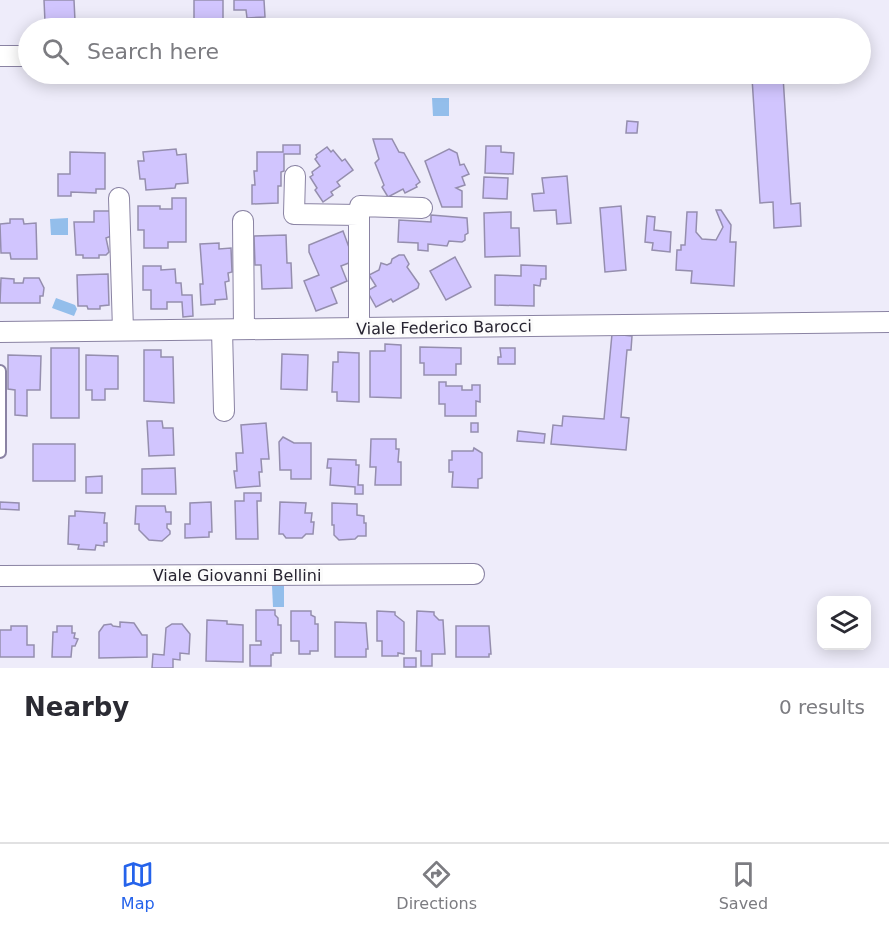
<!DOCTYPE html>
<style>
:root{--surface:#fff;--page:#f2f2f3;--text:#2b2b33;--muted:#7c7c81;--line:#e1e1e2;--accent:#2563eb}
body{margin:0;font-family:"DejaVu Sans",sans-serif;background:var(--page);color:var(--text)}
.controls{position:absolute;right:18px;bottom:18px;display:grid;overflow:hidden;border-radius:12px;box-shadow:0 3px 15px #0003}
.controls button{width:54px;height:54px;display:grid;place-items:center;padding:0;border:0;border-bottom:2px solid var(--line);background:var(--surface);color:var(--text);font:30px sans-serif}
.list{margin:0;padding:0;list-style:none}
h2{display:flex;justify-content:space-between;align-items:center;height:78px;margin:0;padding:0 24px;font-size:26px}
h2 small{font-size:20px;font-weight:400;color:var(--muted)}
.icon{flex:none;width:33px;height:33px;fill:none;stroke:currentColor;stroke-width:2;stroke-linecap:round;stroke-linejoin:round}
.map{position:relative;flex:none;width:889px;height:668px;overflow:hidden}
.search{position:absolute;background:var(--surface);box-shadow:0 3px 15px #0003;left:18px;right:18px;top:18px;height:66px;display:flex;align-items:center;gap:15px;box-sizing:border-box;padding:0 21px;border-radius:33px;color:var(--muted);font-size:22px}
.sheet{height:174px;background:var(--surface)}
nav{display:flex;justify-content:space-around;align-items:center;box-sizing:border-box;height:84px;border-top:2px solid var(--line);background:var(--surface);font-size:16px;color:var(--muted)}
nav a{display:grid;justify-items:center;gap:3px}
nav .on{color:var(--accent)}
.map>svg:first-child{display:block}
.water{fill:#93beeb}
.building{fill:#d1c5fe;stroke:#958eae;stroke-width:1.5}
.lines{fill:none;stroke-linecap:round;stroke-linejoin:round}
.lane-casing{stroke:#8a83a3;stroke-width:14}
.street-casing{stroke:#8a83a3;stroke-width:22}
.lane{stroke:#fff;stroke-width:10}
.street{stroke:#fff;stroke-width:20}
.labels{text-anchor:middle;stroke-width:6;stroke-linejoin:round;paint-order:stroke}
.street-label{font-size:16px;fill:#272431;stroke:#fbfbfb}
</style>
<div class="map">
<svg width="889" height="668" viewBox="0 0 889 668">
<rect width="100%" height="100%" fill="#eeecfa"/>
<g class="water">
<polygon points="432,98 449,98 449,116 433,116"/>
<polygon points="68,218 68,235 51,235 50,219"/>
<polygon points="56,298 75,305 77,309 74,316 52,308"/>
<polygon points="272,586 284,586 284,607 273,607"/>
</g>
<g class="building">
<polygon points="44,0 74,0 75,21 45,22"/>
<polygon points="194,0 223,0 223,21 194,19"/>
<polygon points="234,0 264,0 265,17 247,18 246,10 234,10"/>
<polygon points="783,76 791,204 800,203 801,226 774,228 773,202 760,203 752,78"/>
<polygon points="627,121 638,122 637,133 626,133"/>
<polygon points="373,139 392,139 399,152 404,153 420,182 416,185 417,187 405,193 403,189 388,197 382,187 384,185 375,163 379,159"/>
<polygon points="283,145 300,145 300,154 284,154 284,171 281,172 281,186 278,186 278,203 252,204 252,185 255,185 254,171 257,171 257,152 283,152"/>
<polygon points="486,146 501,146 501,152 514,153 513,174 485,173"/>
<polygon points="327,147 331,152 333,150 342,161 345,159 353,170 337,182 340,186 331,192 333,195 323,202 315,190 317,188 310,177 313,175 312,172 320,166 315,159 317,157 316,155"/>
<polygon points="176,149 177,155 186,154 188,183 176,184 175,188 146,190 145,179 140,179 138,161 144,161 143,152"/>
<polygon points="449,149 457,153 460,165 464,164 469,174 462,177 465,185 456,188 462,191 462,207 442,207 425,161"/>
<polygon points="70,152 105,153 105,189 96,189 96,193 71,192 71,196 58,196 58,174 70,174"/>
<polygon points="567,176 571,223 557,224 556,210 534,211 532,194 544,193 542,178"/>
<polygon points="484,177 508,178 507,199 483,198"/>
<polygon points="172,198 186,198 186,242 168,242 168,248 144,248 144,230 138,230 138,206 160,206 160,209 172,209"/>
<polygon points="621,206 626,270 605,272 600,208"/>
<polygon points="716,210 721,210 731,225 730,242 736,242 734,286 691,283 692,271 676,270 677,250 681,250 681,245 685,245 687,212 697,212 696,232 702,239 716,240 723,227"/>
<polygon points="94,211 113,211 114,235 106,238 109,252 106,255 99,255 99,258 83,258 83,255 76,255 74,222 94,222"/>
<polygon points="511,212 511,228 519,228 520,256 485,257 484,213"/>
<polygon points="431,215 467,218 468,233 465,235 465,240 462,242 449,241 447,246 428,244 428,251 418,250 418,243 398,242 399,220 431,222"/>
<polygon points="647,216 655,217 654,230 671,232 670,252 652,250 653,243 645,242"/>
<polygon points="10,219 23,219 24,224 36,223 37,259 11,259 10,253 1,253 0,224 10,223"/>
<polygon points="343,231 354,261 341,266 347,281 331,288 337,303 316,311 304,281 319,275 309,252 309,245"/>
<polygon points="286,235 287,263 291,263 292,288 262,289 261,265 255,265 254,236"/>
<polygon points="219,243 219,249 231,248 232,272 228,273 229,281 225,282 227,299 215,300 215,304 201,305 200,284 203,284 200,244"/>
<polygon points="399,255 404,255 409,264 407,267 419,284 418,288 393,302 391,299 376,307 367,291 376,286 369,275 379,270 381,263 387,265 391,263 392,259"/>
<polygon points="455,257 471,287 446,300 430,271"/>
<polygon points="521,265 546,266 546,279 541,279 540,286 534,285 534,306 495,305 495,275 521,276"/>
<polygon points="143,266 161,266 161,270 175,269 176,283 181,283 182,295 192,295 193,316 183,317 182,302 167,302 167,309 151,309 151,290 143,290"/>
<polygon points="108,274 109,305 100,306 100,309 88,309 87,306 78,306 77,275"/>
<polygon points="1,278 14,279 14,283 23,283 24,278 39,278 44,288 43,296 40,296 40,303 0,303"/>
<polygon points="612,334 632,336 631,350 627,350 621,417 629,418 626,450 551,444 553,425 562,426 563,416 604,419"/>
<polygon points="385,344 401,345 401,398 370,397 370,351 385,351"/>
<polygon points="420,347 461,348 461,364 456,364 456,375 424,375 424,363 420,363"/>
<rect x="51" y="348" width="28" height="70"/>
<polygon points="500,348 515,348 515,364 498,364 498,357 501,357"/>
<polygon points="144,350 161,350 161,357 173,357 174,403 144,401"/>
<polygon points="338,352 359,353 359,402 337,401 337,392 332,392 333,362 338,362"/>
<polygon points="282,354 308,355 307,390 281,389"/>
<polygon points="8,355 41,356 40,390 27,390 27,416 15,415 15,390 8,389"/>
<polygon points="86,355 118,356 118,389 105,389 105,400 92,400 92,390 86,390"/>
<polygon points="439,382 446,382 446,386 462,386 462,390 472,390 472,385 480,385 480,402 476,401 476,416 445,416 445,404 439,404"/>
<polygon points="147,421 162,421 163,428 173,428 174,455 149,456"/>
<polygon points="266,423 269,459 261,459 262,472 259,472 260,486 236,488 234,471 237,471 236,453 243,453 241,425"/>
<rect x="471" y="423" width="7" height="9"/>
<polygon points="518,431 545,434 544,443 517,441"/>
<polygon points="283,437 294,443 311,443 311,479 291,479 291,470 280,470 279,442"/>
<polygon points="371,439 396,439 396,449 399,449 398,462 401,462 401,485 375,485 376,467 370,467"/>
<rect x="33" y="444" width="42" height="37"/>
<polygon points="474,448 482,453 482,478 478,479 478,488 452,487 453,472 449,472 449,460 452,460 452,451 473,451"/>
<polygon points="328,459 356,460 356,465 359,465 358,485 363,485 363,494 355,494 355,487 330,485 331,468 327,468"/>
<polygon points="175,468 176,494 142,494 142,469"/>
<polygon points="102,476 102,493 86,493 86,477"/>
<polygon points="244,493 261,493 261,501 257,501 258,539 236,539 235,501 244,501"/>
<polygon points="0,502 19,503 19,510 0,509"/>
<polygon points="211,502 212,532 209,532 209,537 185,538 185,524 190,524 190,503"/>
<polygon points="280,502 306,503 305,513 312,513 311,522 314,522 313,534 306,534 302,538 286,538 283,534 279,534"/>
<polygon points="332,503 357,504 357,515 364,516 364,523 366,523 366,536 358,536 355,539 339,540 334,535 334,525 332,525"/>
<polygon points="136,506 165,506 166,512 171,512 171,524 167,524 167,528 170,531 170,534 162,541 149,540 139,530 139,524 135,524"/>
<polygon points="75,511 105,513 104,523 107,523 107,542 104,542 104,546 96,545 95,550 78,549 79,545 68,544 69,516 75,516"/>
<polygon points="256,610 275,610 275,615 278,618 278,625 281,625 281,653 273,653 273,655 271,655 271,666 250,666 250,645 261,645 261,641 256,641"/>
<polygon points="291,611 311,611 311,615 315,617 315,624 318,624 318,651 310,651 310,654 299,654 299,641 291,641"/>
<polygon points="377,611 395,612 395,615 404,622 404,654 398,653 398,656 382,656 382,641 377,641"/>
<polygon points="417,611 434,612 434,615 439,620 443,620 445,654 432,654 432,666 421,666 421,651 416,651"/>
<polygon points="207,620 227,621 227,624 243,625 243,662 206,661"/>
<polygon points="120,622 134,623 142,635 147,635 147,657 99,658 99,632 104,625 111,624 113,626 120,627"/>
<polygon points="335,622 366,623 368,649 366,649 366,657 335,657"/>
<polygon points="172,624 182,624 190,634 189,654 180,653 180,660 173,659 173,668 152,668 153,654 164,655 166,628"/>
<polygon points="11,626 27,626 27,645 34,645 34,657 0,657 0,630 11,630"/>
<polygon points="57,626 72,626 72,633 75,633 74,638 78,639 75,646 72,646 71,657 52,657 53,632 57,632"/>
<polygon points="456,626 489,626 491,654 489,654 489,657 456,657"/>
<rect x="404" y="658" width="12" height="9"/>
</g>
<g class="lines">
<g class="lane-casing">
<polyline id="lane" points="0,371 0,452"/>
</g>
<g class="street-casing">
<g id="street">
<polyline points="0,56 28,56"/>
<polyline points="295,176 294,214 359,215 359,328"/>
<polyline points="119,198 123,330"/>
<polyline points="359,215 360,206 422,208"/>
<polyline points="243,221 244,329"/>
<polyline points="222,330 224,411"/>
<polyline points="0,332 889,322"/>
<polyline points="0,576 474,574"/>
</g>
</g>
<use href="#lane" class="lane"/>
<use href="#street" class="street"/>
</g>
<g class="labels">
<g class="street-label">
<text transform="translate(444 327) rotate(-1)" y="6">Viale Federico Barocci</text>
<text x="237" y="581">Viale Giovanni Bellini</text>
</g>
</g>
</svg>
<div class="controls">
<button><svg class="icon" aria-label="layers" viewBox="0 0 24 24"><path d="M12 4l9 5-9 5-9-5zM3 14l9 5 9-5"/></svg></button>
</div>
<div class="search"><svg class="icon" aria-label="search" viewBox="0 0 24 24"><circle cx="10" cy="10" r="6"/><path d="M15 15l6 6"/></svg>Search here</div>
</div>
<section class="sheet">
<h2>Nearby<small>0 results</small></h2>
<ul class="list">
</ul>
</section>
<nav>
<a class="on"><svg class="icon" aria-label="map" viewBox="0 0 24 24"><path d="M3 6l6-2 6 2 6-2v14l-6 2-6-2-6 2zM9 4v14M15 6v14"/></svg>Map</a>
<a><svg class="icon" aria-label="directions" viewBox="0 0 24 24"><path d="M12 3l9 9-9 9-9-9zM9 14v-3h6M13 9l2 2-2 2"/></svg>Directions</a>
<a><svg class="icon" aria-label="saved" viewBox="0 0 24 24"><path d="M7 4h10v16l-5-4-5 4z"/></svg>Saved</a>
</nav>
